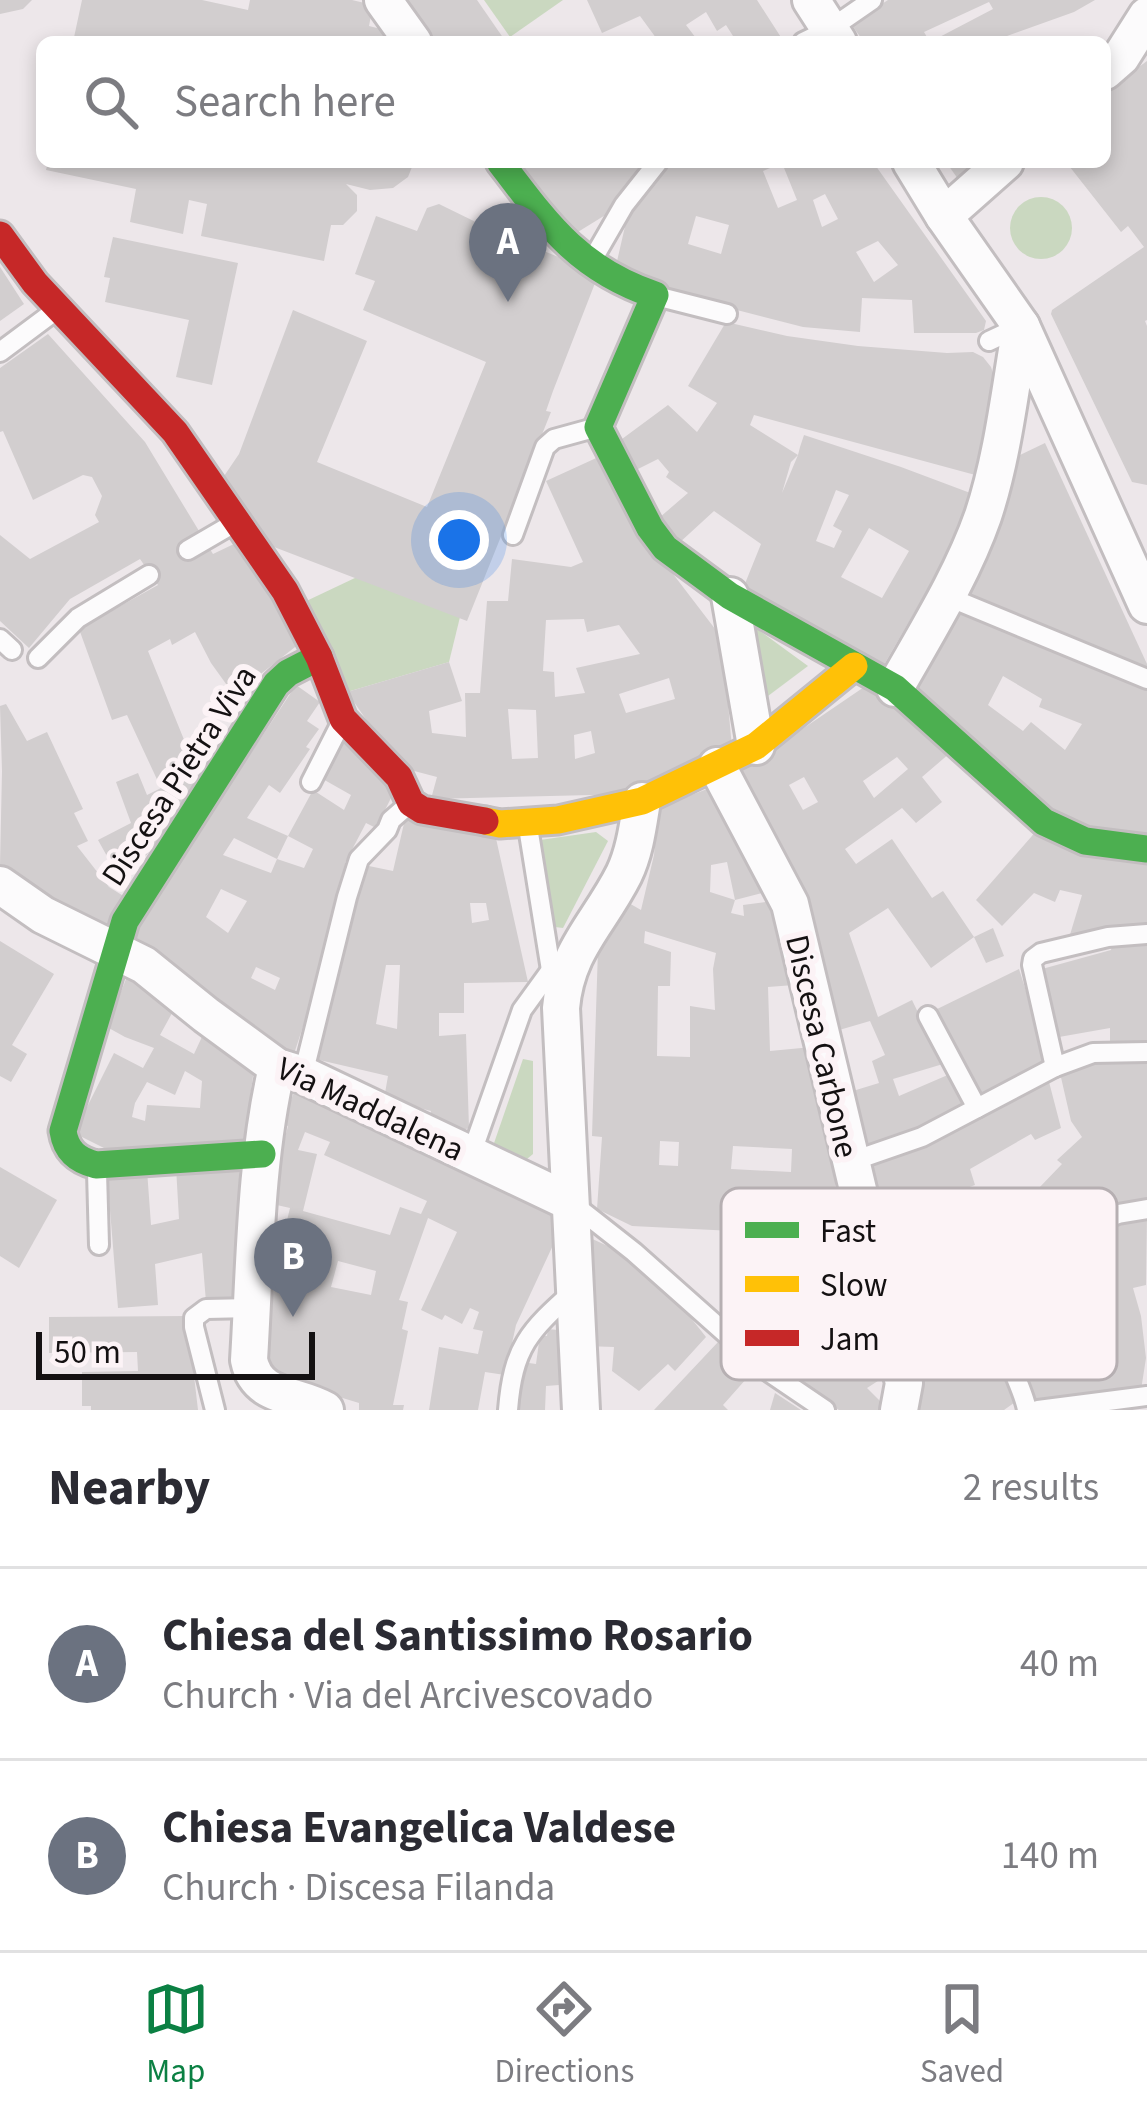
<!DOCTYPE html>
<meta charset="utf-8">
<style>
:root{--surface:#fff;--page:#f7f7f7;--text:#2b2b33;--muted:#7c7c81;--line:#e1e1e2;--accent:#0b8043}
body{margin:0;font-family:"Source Sans 3",sans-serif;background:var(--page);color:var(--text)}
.scale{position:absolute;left:36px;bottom:30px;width:279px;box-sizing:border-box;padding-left:12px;border:6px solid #141112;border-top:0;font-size:33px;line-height:42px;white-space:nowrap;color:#141112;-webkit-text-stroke:9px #fcf3f6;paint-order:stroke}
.you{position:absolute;left:459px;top:540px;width:42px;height:42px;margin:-30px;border:9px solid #fff;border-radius:50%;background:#1a73e8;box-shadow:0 0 0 18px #1a73e833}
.badge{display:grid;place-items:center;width:78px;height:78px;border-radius:50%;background:var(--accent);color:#fff;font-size:39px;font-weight:700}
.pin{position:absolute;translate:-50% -99px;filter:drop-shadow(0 3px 6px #0008)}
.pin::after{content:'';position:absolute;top:63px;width:42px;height:36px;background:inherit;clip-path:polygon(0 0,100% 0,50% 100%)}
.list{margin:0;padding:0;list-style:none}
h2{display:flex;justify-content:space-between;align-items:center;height:156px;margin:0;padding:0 48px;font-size:51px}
h2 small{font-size:39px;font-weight:400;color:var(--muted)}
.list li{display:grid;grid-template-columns:78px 1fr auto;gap:36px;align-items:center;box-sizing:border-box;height:192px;padding:0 48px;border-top:3px solid var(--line)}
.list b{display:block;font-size:45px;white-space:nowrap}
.list p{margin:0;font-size:39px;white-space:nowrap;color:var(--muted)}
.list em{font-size:39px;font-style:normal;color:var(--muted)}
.icon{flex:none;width:66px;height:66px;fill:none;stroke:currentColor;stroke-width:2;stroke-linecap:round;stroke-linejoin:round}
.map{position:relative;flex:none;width:1147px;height:1410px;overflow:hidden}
.search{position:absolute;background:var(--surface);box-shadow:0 6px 18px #0003;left:36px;right:36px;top:36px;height:132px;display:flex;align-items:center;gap:30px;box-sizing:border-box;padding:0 42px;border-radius:18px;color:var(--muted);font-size:45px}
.sheet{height:540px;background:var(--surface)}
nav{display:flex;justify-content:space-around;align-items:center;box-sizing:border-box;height:168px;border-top:3px solid var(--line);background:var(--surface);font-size:33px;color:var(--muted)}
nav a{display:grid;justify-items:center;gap:6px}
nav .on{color:var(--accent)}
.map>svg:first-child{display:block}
.green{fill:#cad8c0}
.building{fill:#d2cecf;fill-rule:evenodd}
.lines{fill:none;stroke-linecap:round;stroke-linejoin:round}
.lane-casing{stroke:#c3bec0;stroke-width:24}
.street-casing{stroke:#c3bec0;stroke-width:42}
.fast-casing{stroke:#c3bec0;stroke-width:33}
.slow-casing{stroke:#c3bec0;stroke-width:33}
.jam-casing{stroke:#c3bec0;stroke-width:33}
.lane{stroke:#fcfbfc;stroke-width:18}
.street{stroke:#fcfbfc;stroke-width:36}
.fast{stroke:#4caf50;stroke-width:27}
.slow{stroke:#ffc107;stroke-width:27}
.jam{stroke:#c62828;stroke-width:27}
.labels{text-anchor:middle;stroke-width:12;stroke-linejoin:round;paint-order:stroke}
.street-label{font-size:33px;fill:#141112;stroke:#fcf3f6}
.key{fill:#fcf3f6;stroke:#b6afb2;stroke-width:3}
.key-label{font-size:33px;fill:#141112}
</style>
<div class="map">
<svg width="1147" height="1410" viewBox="0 0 1147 1410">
<rect width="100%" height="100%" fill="#ede7ea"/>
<g class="green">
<polygon points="484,0 563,0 510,37"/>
<circle cx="1041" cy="228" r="31"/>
<polygon points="357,577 460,617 449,662 347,692 300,604"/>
<polygon points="753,626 808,666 764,699"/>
<polygon points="596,832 608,841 563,928 555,927 540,840"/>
<polygon points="523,1059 533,1061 533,1154 527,1159 493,1146"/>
</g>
<g class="building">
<polygon points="0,0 32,0 23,9 0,14"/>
<polygon points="82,0 202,0 248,10 250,0 352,0 373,5 369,26 389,31 387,42 73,42"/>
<polygon points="406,0 477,0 506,42 434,42"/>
<polygon points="587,0 757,0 784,42 725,42 733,36 726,25 717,31 706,12 686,25 699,42 659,42 640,16 602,33"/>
<polygon points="888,0 1095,0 1074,12 1007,36 1010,42 930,42 993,9 989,2 924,32 930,42 864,42 851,24"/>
<polygon points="1147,61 1147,320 1145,321 1147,326 1147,485 1132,482 1051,314 1052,310 1144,247 1128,226 1121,232 1066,162 1105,162 1105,92"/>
<polygon points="48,162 414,162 408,177 393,188 370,190 346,184 357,195 357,211 343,225 331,225 324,261 201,236 207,204 189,200 183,234 130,222 136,189 46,170"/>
<polygon points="517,162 650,162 607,214 573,235"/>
<path d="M 666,162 L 873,162 L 986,321 L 984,330 L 976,333 L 914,333 L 912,300 L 862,298 L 860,332 L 803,327 L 675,294 L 615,270 L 629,209 ZM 782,163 L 797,200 L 778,208 L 763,171 ZM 825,194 L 838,219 L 822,227 L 813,200 ZM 696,216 L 729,225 L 721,254 L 688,244 ZM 878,241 L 898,265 L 874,282 L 856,252 Z"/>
<polygon points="946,162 981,162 958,179"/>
<polygon points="439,204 490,229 578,265 597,278 553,391 546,411 551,412 467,621 261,542 220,482 239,454 293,310 367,341 317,462 427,507 486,362 363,310 375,281 355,274 376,216 417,231 427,208"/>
<polygon points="113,237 238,263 212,385 176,377 189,320 105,302 110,278 104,277"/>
<polygon points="0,267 24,304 0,321"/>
<path d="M 726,322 L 787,336 L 858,346 L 947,353 L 973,352 L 983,357 L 991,367 L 996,382 L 979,476 L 754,415 L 750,425 L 798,455 L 791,462 L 782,493 L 798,455 L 800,447 L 804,435 L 901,467 L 981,497 L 881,670 L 742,591 L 761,544 L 714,511 L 678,544 L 659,518 L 688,493 L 666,477 L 669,472 L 658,459 L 632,472 L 622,439 L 668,405 L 697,432 L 717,403 L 688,386 ZM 836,490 L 849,495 L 833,526 L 842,531 L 834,548 L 816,541 ZM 869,528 L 909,551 L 882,598 L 841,577 Z"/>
<polygon points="48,334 145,442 213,554 236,543 304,640 234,695 211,663 195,632 172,645 170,639 148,651 202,784 123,885 98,840 131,823 116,782 138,773 147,795 161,788 127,715 112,720 79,629 158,585 140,559 70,599 29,648 0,621 0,535 30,559 99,522 95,515 102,496 92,477 83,475 33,500 3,431 0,432 0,368"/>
<polygon points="1045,443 1147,664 1147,671 964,593 1020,455"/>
<path d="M 605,454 L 670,570 L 722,638 L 732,748 L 634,794 L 431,799 L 437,777 L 399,767 L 347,692 L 449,662 L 462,701 L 429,711 L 432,733 L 466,737 L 465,693 L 480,693 L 487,601 L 508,601 L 512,559 L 571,567 L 583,562 L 546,481 ZM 584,619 L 587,632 L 619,625 L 640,654 L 576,668 L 585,693 L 555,697 L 554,672 L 543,671 L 546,620 ZM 669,678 L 675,699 L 626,713 L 619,694 ZM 508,709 L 536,710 L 538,758 L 512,759 ZM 591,731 L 595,753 L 575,759 L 574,735 Z"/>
<path d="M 956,607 L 1147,684 L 1147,839 L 1073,830 L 907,689 ZM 1003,676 L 1042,699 L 1039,707 L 1082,724 L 1065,750 L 1031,722 L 1023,731 L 988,705 Z"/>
<path d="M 870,683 L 950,753 L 922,777 L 942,802 L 916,823 L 902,808 L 845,849 L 856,864 L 892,839 L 932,898 L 943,891 L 974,937 L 931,968 L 888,908 L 849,933 L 878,1017 L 912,1000 L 943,1064 L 893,1079 L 899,1096 L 950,1074 L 966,1107 L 920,1129 L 861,1151 L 843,1094 L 879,1083 L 872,1061 L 885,1055 L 870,1021 L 829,1033 L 732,777 ZM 897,757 L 908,769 L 874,798 L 863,781 ZM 804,777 L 818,802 L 803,810 L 789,785 Z"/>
<path d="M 296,685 L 320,702 L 307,721 L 319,729 L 306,747 L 310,749 L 280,793 L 269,785 L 247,818 L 288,836 L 277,859 L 234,838 L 223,855 L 271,873 L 277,859 L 304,868 L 313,849 L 288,836 L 313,790 L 344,810 L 351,795 L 321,778 L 341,738 L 396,788 L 376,828 L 366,823 L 345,863 L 350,864 L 325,939 L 331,941 L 292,1060 L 128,939 ZM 221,889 L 247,901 L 228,933 L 206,917 ZM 256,967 L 280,978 L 275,990 L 251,978 Z"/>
<polygon points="6,704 27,741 47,732 83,809 74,813 88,841 77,846 109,887 125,897 107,932 47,903 0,865 2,771 0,706"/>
<path d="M 720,784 L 770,891 L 735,900 L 731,913 L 744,916 L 743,905 L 773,901 L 794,985 L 768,987 L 770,1051 L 812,1047 L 834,1149 L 836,1197 L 831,1284 L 773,1281 L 775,1233 L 632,1226 L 597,1209 L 602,1137 L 592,1136 L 598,949 L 627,902 L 641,910 L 654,855 L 658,808 ZM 727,862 L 735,900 L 710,892 L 711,865 ZM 645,931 L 716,953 L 713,969 L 715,1010 L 690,1006 L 690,1057 L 657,1056 L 658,986 L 670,986 L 671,952 L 644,943 ZM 660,1141 L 679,1142 L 678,1166 L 659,1165 ZM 733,1146 L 792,1149 L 791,1172 L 731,1169 Z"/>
<path d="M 405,819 L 495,834 L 528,982 L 464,983 L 464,1013 L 439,1013 L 439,1036 L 466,1034 L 469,1128 L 457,1132 L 429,1120 L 431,1111 L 384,1099 L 388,1076 L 315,1059 L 364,865 L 393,871 ZM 470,903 L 486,903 L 489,920 L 472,923 ZM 386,965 L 400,965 L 397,1029 L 376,1024 Z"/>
<polygon points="1038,829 1147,865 1147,928 1069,938 1082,895 1060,890 1055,902 1034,893 1002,926 976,900"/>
<polygon points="993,928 1004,956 986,963 974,937"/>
<polygon points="0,941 54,974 12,1045 27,1054 11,1082 0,1076"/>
<polygon points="1147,941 1147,1043 1110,1044 1110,1028 1059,1037 1042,969 1111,950 1112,944"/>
<path d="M 130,969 L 177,1004 L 160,1035 L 194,1054 L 207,1026 L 255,1062 L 243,1147 L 118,1155 L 74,1133 L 114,1053 L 143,1068 L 154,1048 L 125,1037 L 107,1027 ZM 185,1071 L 202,1081 L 200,1108 L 147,1105 L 145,1121 L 132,1117 L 135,1103 L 147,1082 L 175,1095 Z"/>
<polygon points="1019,969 1049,1063 981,1097 931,1012"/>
<polygon points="1147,1058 1147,1203 1112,1203 1060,1229 1046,1212 1053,1207 1038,1189 1062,1164 1057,1160 1082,1137 1071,1121 1060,1073 1083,1061"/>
<polygon points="1048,1078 1061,1128 1035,1140 1031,1134 970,1169 975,1185 878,1220 862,1168 927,1147 985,1110"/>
<path d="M 296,1087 L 567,1215 L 516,1325 L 505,1375 L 485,1372 L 478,1410 L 429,1410 L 439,1347 L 478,1354 L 483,1331 L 473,1329 L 479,1312 L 470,1308 L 462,1324 L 445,1315 L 442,1320 L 421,1310 L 457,1232 L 428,1218 L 399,1300 L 408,1302 L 402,1329 L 408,1331 L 393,1405 L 404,1405 L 403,1410 L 359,1410 L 359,1403 L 300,1385 L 301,1380 L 260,1369 L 263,1291 L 273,1294 L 278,1271 L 275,1269 L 290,1208 L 268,1203 L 288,1126 L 282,1124 ZM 305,1132 L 330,1142 L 324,1155 L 427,1201 L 421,1214 L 400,1207 L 390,1235 L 303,1211 L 317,1154 L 298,1150 ZM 338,1261 L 376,1271 L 371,1295 L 331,1287 Z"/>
<polygon points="239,1161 248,1299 206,1302 202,1253 155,1264 158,1305 118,1308 107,1173 147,1170 151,1225 179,1219 176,1167"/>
<polygon points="0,1167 57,1200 19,1268 0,1256"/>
<path d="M 1147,1215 L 1146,1285 L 1133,1288 L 1141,1316 L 1146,1358 L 1141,1390 L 1034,1404 L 1001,1325 L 993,1283 L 997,1266 L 1061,1238 ZM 1066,1269 L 1069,1285 L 1050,1290 L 1057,1315 L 1075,1310 L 1085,1355 L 1065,1358 L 1044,1313 L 1036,1275 Z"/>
<polygon points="586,1236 627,1255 663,1283 706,1337 675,1371 668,1364 639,1391 612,1371 614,1347 585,1346"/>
<path d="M 953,1236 L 962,1265 L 968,1264 L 984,1328 L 1021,1398 L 1004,1410 L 913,1410 L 889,1279 L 929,1271 L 921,1246 ZM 938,1357 L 949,1372 L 933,1375 L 924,1365 Z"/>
<polygon points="865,1277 895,1370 867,1388 885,1406 881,1410 839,1410 802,1386 758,1350 788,1328 814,1357 840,1339 818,1306"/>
<polygon points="187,1316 198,1410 91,1410 91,1406 82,1406 82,1372 138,1371 137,1352 49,1353 49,1317"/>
<polygon points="548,1329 568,1331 572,1384 546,1386 545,1410 514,1410 522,1362 536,1364 540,1335 547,1336"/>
<polygon points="719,1341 755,1369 723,1405 728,1410 654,1410"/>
<polygon points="775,1393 801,1410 770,1410"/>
</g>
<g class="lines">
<g class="lane-casing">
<g id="lane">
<polyline points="803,42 830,29 872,0"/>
<polyline points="594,257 624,205 658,162"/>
<polyline points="660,297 727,314"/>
<polyline points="989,341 1021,326"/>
<polyline points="0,352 55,311"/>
<polyline points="513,535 545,447 554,439 594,428"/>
<polyline points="188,550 231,525"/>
<polyline points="946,596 1147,679"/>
<polyline points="0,639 12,650"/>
<polyline points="38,658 78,618 149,575"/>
<polyline points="311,782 339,727"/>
<polyline points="528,827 551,970"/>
<polyline points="1147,934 1108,937 1041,953 1033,959 1032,965 1055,1067 1093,1053 1147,1052"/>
<polyline points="928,1016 977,1108"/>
<polyline points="303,1075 347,897 359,859 387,830 391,820 407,806"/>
<polyline points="471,1155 522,1010 551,970 566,973"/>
<polyline points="850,1162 922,1137 1055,1067"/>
<polyline points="97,1172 99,1245"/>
<polyline points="573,1204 634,1252 769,1372 825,1410"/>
<polyline points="215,1410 194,1327 194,1318 206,1309 252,1308"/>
<path d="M 508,1410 C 513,1347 529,1331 574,1291"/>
<path d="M 1027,1410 C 1021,1371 956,1283 1007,1255 L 1118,1214 L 1147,1209"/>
<polyline points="1038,1410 1147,1396"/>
</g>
</g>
<g class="street-casing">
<g id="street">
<polyline points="383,0 413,42"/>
<polyline points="811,0 838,42"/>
<polyline points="1105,71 1121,57 1147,16"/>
<polyline points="911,162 944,216 1021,326 1147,605"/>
<polyline points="944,216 1005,162"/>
<polyline points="730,596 756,746"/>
<path d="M 895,688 C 926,633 962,576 983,516 C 1003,456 1010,389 1021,326"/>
<polyline points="717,766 790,904 904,1383 899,1410"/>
<polyline points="0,885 43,915 144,965 206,1015 277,1067 303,1075 570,1202"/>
<path d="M 277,1067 C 255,1162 255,1262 249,1360 C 257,1399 295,1393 325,1410"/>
<path d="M 581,1410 L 561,1008 C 566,949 599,924 624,874 C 635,851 638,825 642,801"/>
</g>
</g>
<g class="fast-casing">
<g id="fast">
<path d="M 500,162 C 547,224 578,269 655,295 L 598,427 L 650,528 L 665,548 L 730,596 L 895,688 L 1044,822 L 1085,841 L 1147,849"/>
<path d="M 262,1154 L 96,1165 C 77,1160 66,1151 63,1131 L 125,921 L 276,684 L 288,673 L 319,657"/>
</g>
</g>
<g class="slow-casing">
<polyline id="slow" points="485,821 500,824 558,820 642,801 756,746 854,666"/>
</g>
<g class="jam-casing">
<polyline id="jam" points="0,235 35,283 175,432 285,591 319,657 343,719 399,777 411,803 422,810 485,821"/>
</g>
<use href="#lane" class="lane"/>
<use href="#street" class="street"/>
<use href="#fast" class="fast"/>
<use href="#slow" class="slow"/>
<use href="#jam" class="jam"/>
</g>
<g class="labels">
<g class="street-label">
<text transform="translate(178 775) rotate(-57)" y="12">Discesa Pietra Viva</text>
<text transform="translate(823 1046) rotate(77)" y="12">Discesa Carbone</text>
<text transform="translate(371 1108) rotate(25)" y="12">Via Maddalena</text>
</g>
</g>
<rect x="721" y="1188" width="396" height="192" rx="18" class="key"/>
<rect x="745" y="1222" width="54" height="16" fill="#4caf50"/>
<rect x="745" y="1276" width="54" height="16" fill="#ffc107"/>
<rect x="745" y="1330" width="54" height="16" fill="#c62828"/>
<g class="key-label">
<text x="820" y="1242">Fast</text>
<text x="820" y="1296">Slow</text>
<text x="820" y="1350">Jam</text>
</g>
</svg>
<div class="scale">50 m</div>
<div class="you"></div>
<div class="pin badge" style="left:508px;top:302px;background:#6b7280">A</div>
<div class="pin badge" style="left:293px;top:1317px;background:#6b7280">B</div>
<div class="search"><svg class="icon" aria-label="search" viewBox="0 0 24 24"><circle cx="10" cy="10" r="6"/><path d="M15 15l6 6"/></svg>Search here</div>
</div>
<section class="sheet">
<h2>Nearby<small>2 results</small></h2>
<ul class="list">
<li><span class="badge" style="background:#6b7280">A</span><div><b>Chiesa del Santissimo Rosario</b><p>Church · Via del Arcivescovado</p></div><em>40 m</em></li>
<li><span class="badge" style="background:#6b7280">B</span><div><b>Chiesa Evangelica Valdese</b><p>Church · Discesa Filanda</p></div><em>140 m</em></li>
</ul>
</section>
<nav>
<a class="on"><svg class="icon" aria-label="map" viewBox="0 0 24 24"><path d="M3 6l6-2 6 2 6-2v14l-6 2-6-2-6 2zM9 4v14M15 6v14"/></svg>Map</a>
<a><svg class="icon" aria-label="directions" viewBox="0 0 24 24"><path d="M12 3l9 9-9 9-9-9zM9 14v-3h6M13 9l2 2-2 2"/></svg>Directions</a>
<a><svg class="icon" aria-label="saved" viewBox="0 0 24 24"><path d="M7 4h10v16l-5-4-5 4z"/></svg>Saved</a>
</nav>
